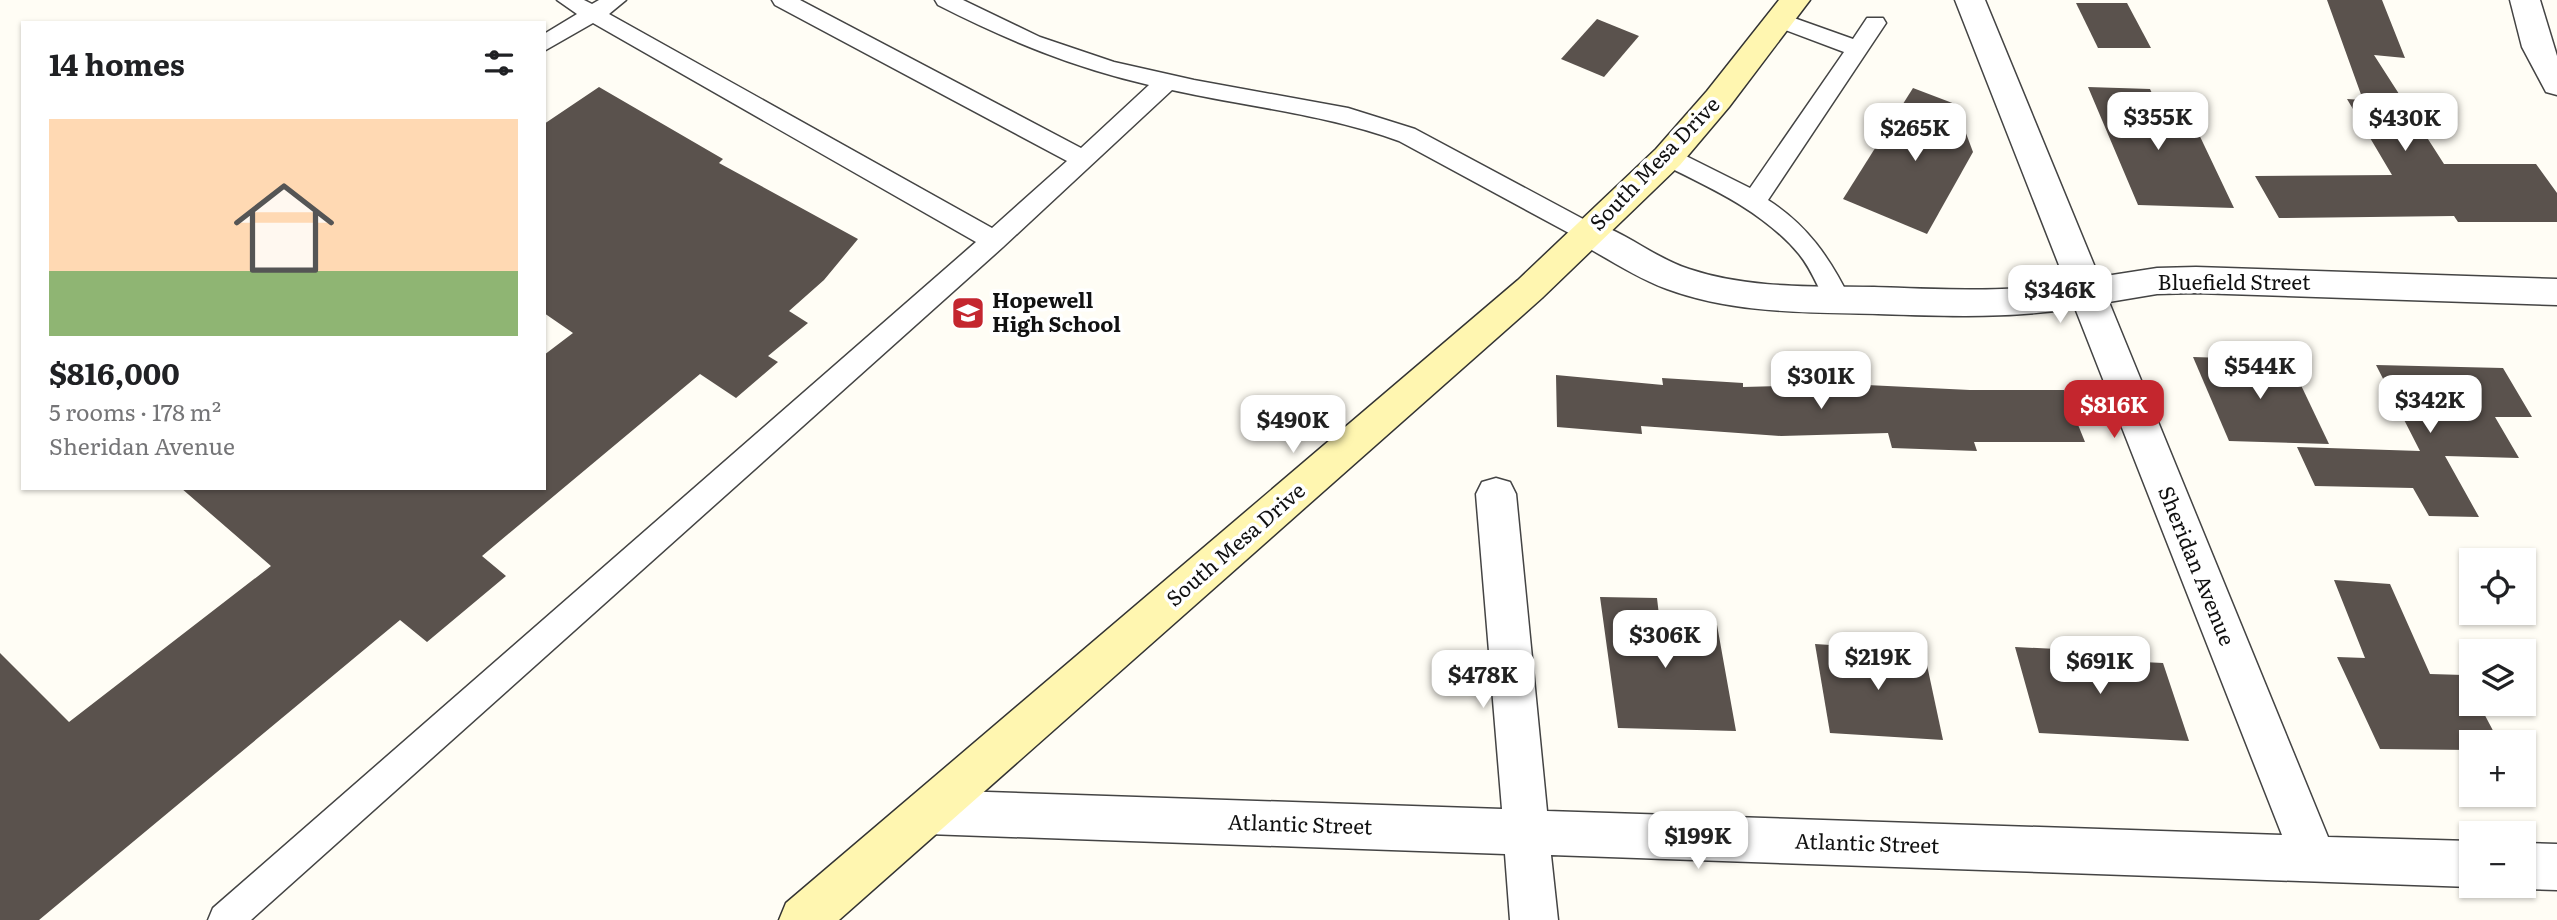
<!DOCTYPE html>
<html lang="en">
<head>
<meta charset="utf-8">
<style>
  :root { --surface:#fff; --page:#f6f6f6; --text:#202124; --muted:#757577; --line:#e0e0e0; --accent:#c4262e }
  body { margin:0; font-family:Literata,serif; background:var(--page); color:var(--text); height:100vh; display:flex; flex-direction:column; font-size:26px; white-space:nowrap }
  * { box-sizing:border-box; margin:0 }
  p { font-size:23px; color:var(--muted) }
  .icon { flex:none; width:38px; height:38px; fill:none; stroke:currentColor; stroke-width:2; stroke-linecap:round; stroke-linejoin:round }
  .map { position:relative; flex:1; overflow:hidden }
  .details { position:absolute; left:21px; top:21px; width:525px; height:469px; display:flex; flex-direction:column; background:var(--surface); border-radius:0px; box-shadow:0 2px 5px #0004 }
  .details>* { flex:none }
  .fabs { position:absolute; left:2459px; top:548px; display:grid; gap:14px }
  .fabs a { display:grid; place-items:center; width:77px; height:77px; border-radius:0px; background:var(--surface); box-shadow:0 2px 5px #0004; font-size:35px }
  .price { position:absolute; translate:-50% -60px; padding:0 16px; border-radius:14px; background:#fff; color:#222; font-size:23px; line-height:46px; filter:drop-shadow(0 2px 4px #0008) }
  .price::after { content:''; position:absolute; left:50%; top:42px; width:21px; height:16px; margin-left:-10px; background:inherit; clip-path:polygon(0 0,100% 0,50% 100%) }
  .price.active { background:var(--accent); color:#fff }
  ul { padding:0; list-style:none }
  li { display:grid; align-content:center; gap:14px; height:371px; padding:0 28px }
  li+li { border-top:2px solid var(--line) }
  li span { display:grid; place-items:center; height:217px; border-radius:0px; color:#555 }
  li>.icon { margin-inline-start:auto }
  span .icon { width:126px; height:126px; fill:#fffc; stroke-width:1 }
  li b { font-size:30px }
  h2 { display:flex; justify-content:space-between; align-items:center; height:84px; padding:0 28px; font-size:30px }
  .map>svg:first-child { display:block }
  .building { fill:#5a524d }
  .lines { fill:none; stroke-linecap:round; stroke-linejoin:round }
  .lane-casing { stroke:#444; stroke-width:3 }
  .street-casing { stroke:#444; stroke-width:3 }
  .secondary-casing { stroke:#333; stroke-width:3 }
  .lane { fill:#fff; fill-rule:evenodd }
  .street { fill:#fff; fill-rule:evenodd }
  .secondary { fill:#fff6b0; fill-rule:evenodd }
  .labels { text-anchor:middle; stroke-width:7; stroke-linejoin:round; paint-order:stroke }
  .street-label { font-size:21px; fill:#111; stroke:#fff }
  .poi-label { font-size:21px; font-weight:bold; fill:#111; stroke:#fff; text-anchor:start }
</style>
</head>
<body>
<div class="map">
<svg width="2557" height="920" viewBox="0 0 2557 920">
  <rect width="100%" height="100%" fill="#fffdf5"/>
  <g class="building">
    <path d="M2327,0H2382L2405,58L2374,55L2444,164H2536L2557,193V222H2458L2454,216L2279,218L2255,176L2392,175L2347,99L2363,100Z"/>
    <path d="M2076,3H2127L2151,48H2098Z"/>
    <path d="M1597,19L1639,36L1604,77L1561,59Z"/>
    <path d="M599,87L723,159L719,163L858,239L824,280L789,311L808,323L768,356L778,362L736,398L700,374L482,556L506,576L427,642L400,620L39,920H0V653L69,722L271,566L181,488H544V355L573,333L544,313V124Z"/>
    <path d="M2088,87L2150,89L2167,125L2195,126L2234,208L2138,205Z"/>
    <path d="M1913,88L1955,104L1973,152L1927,234L1843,199Z"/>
    <path d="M2193,357L2289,360L2329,444L2229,441Z"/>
    <path d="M2376,365L2503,368L2532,417H2495L2519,458L2445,456L2479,517L2429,516L2413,488L2315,486L2297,447L2420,451Z"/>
    <path d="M1556,375L1663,385L1662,378L1743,383V387L1846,384L1970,390H2064L2085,442H1974L1977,451L1892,448L1888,433L1781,436L1641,426L1642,434L1557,427Z"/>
    <path d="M2334,580L2390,584L2430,674L2464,675L2471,688V704H2479L2499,742H2471V750L2380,749L2337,657L2365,658Z"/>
    <path d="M1600,597L1657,598L1660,624L1717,625L1736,731L1618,728Z"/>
    <path d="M1815,644L1924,651L1943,740L1830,733Z"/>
    <path d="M2015,647L2078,650L2081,659L2163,663L2189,741L2039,733Z"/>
  </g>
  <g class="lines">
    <defs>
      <g id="lane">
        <path d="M557,0H584L592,4L599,0H626L609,14L992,228L1067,161L775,5L772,0H800L1081,148L1149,85C1072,67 1009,41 938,5L935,0H963L1040,37L1114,62L1194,80L1348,108L1415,129L1598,227L1601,233L1598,239L1589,242L1580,239L1399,141C1325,114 1248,107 1172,90L1003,247L251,920H208L213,908L976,242L593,23L544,51V34L577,14Z"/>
        <path d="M1780,13L1853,39L1867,18H1883L1886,23L1768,200C1807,225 1830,258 1850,299L1846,306L1837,309L1828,306C1818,288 1812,270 1799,254C1763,211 1709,187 1660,163L1656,157L1660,151L1668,149L1676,151L1750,188L1844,52L1772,25L1769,20L1772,15Z"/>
      </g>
      <g id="street">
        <path d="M1955,0H1985L2099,277L2157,268L2196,267L2557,279V305L2196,293L2157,294L2109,302L2328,837L2471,841V886H2474L2471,887L1551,855L1558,920H1510L1505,854L927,834L911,827L904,812L911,797L927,790L1502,809L1476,494L1482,482L1496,478L1510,482L1516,494L1547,811L2282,835L2075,308C2010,319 1945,316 1878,314C1806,312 1735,314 1667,289C1636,278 1606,257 1577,242L1572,233L1577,224L1589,221C1625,231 1654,258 1689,269C1749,289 1813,286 1874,287C1938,289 2002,293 2066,283Z"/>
        <path d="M2510,0H2540L2557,56V95L2546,92L2522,47Z"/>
        <path d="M2524,843L2557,844V890L2524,889L2516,886H2524Z"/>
      </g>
      <path id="secondary" d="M1779,0H1810L1729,107L1680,165L1542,298L839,920H779L786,903L1518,280L1656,149L1707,91Z"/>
    </defs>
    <use href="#lane" class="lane-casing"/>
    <use href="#street" class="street-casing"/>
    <use href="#secondary" class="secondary-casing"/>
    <use href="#lane" class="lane"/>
    <use href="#street" class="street"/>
    <use href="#secondary" class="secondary"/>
  </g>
  <defs>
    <symbol id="school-square" viewBox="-11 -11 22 22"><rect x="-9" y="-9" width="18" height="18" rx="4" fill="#c4262e" stroke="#fff"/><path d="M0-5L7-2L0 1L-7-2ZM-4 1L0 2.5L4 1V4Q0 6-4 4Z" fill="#fff"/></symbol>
  </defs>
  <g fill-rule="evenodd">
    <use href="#school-square" x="949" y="294" width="38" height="38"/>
  </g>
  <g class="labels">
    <g class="street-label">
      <text transform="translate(1655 164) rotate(-46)" y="7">South Mesa Drive</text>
      <text x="2234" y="290">Bluefield Street</text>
      <text transform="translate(1236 545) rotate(-41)" y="7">South Mesa Drive</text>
      <text transform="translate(2196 566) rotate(68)" y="7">Sheridan Avenue</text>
      <text transform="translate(1300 825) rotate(2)" y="7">Atlantic Street</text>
      <text transform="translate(1867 844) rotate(2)" y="7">Atlantic Street</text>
    </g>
    <g class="poi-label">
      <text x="992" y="308">Hopewell<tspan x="992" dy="24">High School</tspan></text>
    </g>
  </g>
</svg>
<div class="fabs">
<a><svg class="icon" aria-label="locate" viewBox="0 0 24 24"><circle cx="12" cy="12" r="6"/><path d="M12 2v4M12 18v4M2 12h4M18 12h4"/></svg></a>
<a><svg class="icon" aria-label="layers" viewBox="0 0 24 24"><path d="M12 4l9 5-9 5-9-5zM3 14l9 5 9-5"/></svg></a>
<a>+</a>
<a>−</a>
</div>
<b class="price" style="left:2158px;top:152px">$355K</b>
<b class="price" style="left:2405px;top:153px">$430K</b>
<b class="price" style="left:1915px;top:163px">$265K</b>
<b class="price" style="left:2060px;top:325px">$346K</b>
<b class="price" style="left:2260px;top:401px">$544K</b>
<b class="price" style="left:1821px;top:411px">$301K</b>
<b class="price" style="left:2430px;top:435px">$342K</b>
<b class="price active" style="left:2114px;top:440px">$816K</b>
<b class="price" style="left:1293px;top:455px">$490K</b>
<b class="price" style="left:1665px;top:670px">$306K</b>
<b class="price" style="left:1878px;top:692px">$219K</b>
<b class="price" style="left:2100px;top:696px">$691K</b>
<b class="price" style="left:1483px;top:710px">$478K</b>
<b class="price" style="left:1698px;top:871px">$199K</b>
<section class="details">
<h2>14 homes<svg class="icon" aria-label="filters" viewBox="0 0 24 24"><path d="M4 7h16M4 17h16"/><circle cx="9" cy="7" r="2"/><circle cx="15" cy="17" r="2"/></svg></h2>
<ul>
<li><span style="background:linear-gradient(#ffd9b3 70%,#8fb573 0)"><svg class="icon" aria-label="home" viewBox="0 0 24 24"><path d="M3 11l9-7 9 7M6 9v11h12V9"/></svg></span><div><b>$816,000</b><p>5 rooms · 178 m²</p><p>Sheridan Avenue</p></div></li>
</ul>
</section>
</div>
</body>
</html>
